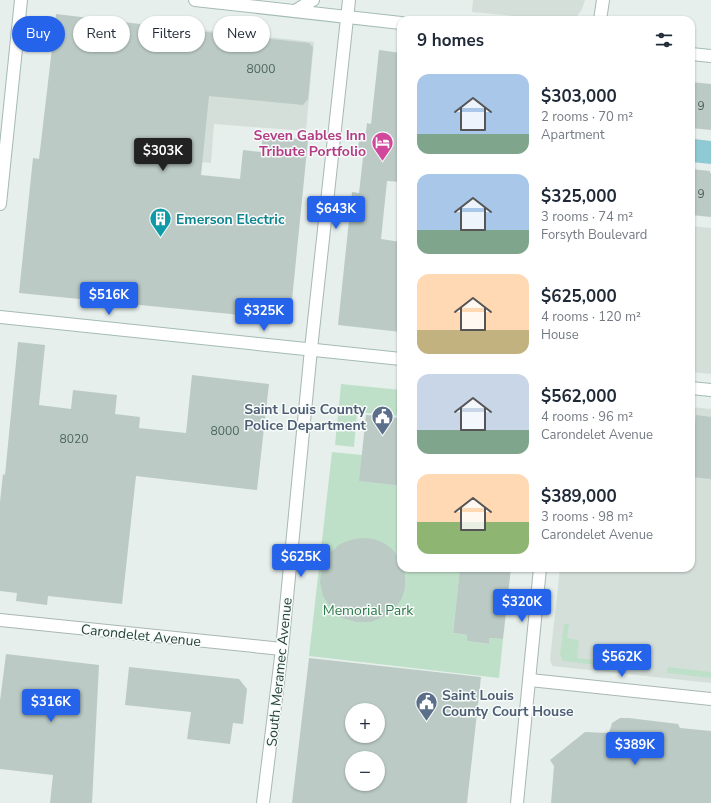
<!DOCTYPE html>
<html lang="en">
<head>
<meta charset="utf-8">
<style>
  :root { --surface:#fff; --page:#f2f2f3; --text:#1f2937; --muted:#747a83; --accent:#2563eb }
  body { margin:0; font-family:"Nunito Sans",sans-serif; background:var(--page); color:var(--text); height:100vh; display:flex; flex-direction:column; font-size:15px; white-space:nowrap }
  * { box-sizing:border-box; margin:0 }
  p { font-size:13px; color:var(--muted) }
  .icon { flex:none; width:22px; height:22px; fill:none; stroke:currentColor; stroke-width:2; stroke-linecap:round; stroke-linejoin:round }
  .map { position:relative; flex:1; overflow:hidden }
  .side { position:absolute; left:397px; top:16px; width:298px; height:556px; display:flex; flex-direction:column; background:var(--surface); border-radius:12px; box-shadow:0 1px 3px #0004 }
  .side>* { flex:none }
  .guide { position:absolute; left:12px; top:16px; width:325px; height:36px; display:flex; gap:8px }
  .tools { position:absolute; left:345px; top:703px; display:grid; gap:8px }
  .tools a { display:grid; place-items:center; width:40px; height:40px; border-radius:50%; background:var(--surface); box-shadow:0 1px 3px #0004; font-size:20px }
  .price { position:absolute; translate:-50% -34px; padding:0 9px; border-radius:4px; background:var(--accent); color:#fff; font-size:13px; line-height:26px; filter:drop-shadow(0 1px 2px #0008) }
  .price::after { content:''; position:absolute; left:50%; top:24px; width:12px; height:9px; margin-left:-6px; background:inherit; clip-path:polygon(0 0,100% 0,50% 100%) }
  .price.on { background:#222; color:#fff }
  ul { padding:0; list-style:none }
  li { display:flex; align-items:center; gap:12px; height:100px; padding:0 20px }
  li span { display:grid; place-items:center; flex:none; width:112px; height:80px; border-radius:12px; color:#555 }
  li>.icon { margin-inline-start:auto }
  span .icon { width:48px; height:48px; fill:#fffc; stroke-width:1 }
  li b { font-size:17px }
  h2 { display:flex; justify-content:space-between; align-items:center; height:48px; padding:0 20px; font-size:17px }
  .pill { padding:0 14px; border-radius:18px; background:var(--surface); box-shadow:0 1px 3px #0004; font-size:14px; line-height:36px }
  .pill.on { background:var(--accent); color:#fff }
  .map>svg:first-child { display:block }
  .built { fill:#d4dfda }
  .green { fill:#bfe0c8 }
  .water { fill:#8ec9d4 }
  .building { fill:#bbcac4; fill-rule:evenodd }
  .lines { fill:none; stroke-linecap:round; stroke-linejoin:round }
  .minor-casing { stroke:#a8b8b2; stroke-width:14 }
  .tertiary-casing { stroke:#a8b8b2; stroke-width:14 }
  .secondary-casing { stroke:#a4bbb3; stroke-width:14 }
  .minor { stroke:#fff; stroke-width:12 }
  .tertiary { stroke:#fff; stroke-width:12 }
  .secondary { stroke:#fff; stroke-width:12 }
  .labels { text-anchor:middle; stroke-width:3; stroke-linejoin:round; paint-order:stroke }
  .number-label { font-size:12px; fill:#4a645c }
  .hotel-label { font-size:14px; font-weight:bold; fill:#b23c85; stroke:#f7fbf9; text-anchor:end }
  .culture-label { font-size:14px; font-weight:bold; fill:#0d838f; stroke:#f7fbf9; text-anchor:start }
  .service-label { font-size:14px; font-weight:bold; fill:#4e5e75; stroke:#f7fbf9; text-anchor:end }
  .park-label { font-size:14px; fill:#2d7a4b; stroke:#f7fbf9 }
  .street-label { font-size:14px; fill:#24423a; stroke:#f7fbf9 }
</style>
</head>
<body>
<div class="map">
<svg width="711" height="803" viewBox="0 0 711 803">
  <rect width="100%" height="100%" fill="#e6efeb"/>
  <g class="built">
    <path d="M473,0H585L582,9L575,19L571,20H556L472,12Z"/>
    <path d="M141,23L314,42L306,131L214,124L211,163L127,155Z"/>
    <path d="M691,226L711,228V374L691,372Z"/>
    <path d="M691,407L711,409V683L552,666L550,659L560,568H691Z"/>
  </g>
  <g class="green">
    <path d="M341,384L401,390V416L357,412L354,447L335,445Z"/>
    <path d="M332,452L362,455L360,481L401,486V568H460L453,633L467,635V641L488,644L489,638L503,639L499,678L309,656Z"/>
    <path d="M564,624H569L567,638L579,640L577,658L651,666L650,671L563,661L560,655Z"/>
    <path d="M668,667L711,672V678L667,673Z"/>
  </g>
  <path class="water" d="M694,139L711,141V164L692,162Z"/>
  <g class="building">
    <path d="M56,14L140,24V25L309,43L313,47L308,99L303,105L209,96L201,175L240,179L243,150L261,152L263,135L308,140L290,320L19,293L33,158L39,159Z"/>
    <path d="M379,50L401,53V182L387,181L381,239L401,242V332L338,325L352,192L359,193L364,149L358,148L360,132H366L367,123L371,124Z"/>
    <path d="M691,82L711,84V130L691,128Z"/>
    <path d="M691,169L710,171V173H711V217L691,215Z"/>
    <path d="M18,342L45,345L39,405L71,409L73,390L117,395L115,414L140,417L139,428L186,433L192,375L269,384L257,490L136,476L122,604L48,596L47,605L16,601L17,593L0,591V502L3,474L5,475Z"/>
    <path d="M366,415L401,418V486L359,481Z"/>
    <path d="M696,415L711,417V479L691,477V463Z"/>
    <path d="M364,538L374,539L384,543L392,549L399,558L401,562V568H404L405,577V588L402,598L396,607L385,616L371,622H357L342,618L331,608L323,596L320,582L322,567L329,554L340,544L354,539Z"/>
    <path d="M460,568H511L503,639L489,638V644L467,641V635L453,633Z"/>
    <path d="M6,654L99,665L92,803H50L53,775L0,769V701Z"/>
    <path d="M309,658L481,677L467,803H292ZM352,710H378V736H352ZM352,758H378V784H352Z"/>
    <path d="M129,667L239,679L247,689L243,724L233,723L230,744L187,739L191,712L125,705Z"/>
    <path d="M620,718H629L678,724L680,728L711,731V803H551L554,766L550,760L585,732L609,733L612,723Z"/>
  </g>
  <g class="lines">
    <defs>
      <path id="minor" d="M600,20L603,0"/>
      <g id="tertiary">
        <path d="M295,11L313,0"/>
        <path d="M0,620L282,649"/>
        <path d="M530,680L711,699"/>
        <path d="M263,803L282,649L311,349L349,0"/>
        <path d="M517,803L540,568"/>
      </g>
      <g id="secondary">
        <path d="M195,0L401,23"/>
        <path d="M691,54L711,56"/>
        <path d="M0,204L21,0"/>
        <path d="M0,317L401,359"/>
        <path d="M691,388L711,390"/>
      </g>
    </defs>
    <use href="#minor" class="minor-casing"/>
    <use href="#tertiary" class="tertiary-casing"/>
    <use href="#secondary" class="secondary-casing"/>
    <use href="#minor" class="minor"/>
    <use href="#tertiary" class="tertiary"/>
    <use href="#secondary" class="secondary"/>
  </g>
  <defs>
    <symbol id="hotel-pin" viewBox="-11 -11 22 30"><path d="M0 17L-7.5 6A9.5 9.5 0 1 1 7.5 6Z" fill="#d1479c" stroke="#f7fbf9"/><path d="M-6-4.5h1.5V1H6V5H4.5V3h-9V5H-6ZM-4 0a1.8 1.8 0 1 1 3.6 0ZM.5 0V-2.5h3Q6-2.5 6 0Z" fill="#fff"/></symbol>
    <symbol id="building-pin" viewBox="-11 -11 22 30"><path d="M0 17L-7.5 6A9.5 9.5 0 1 1 7.5 6Z" fill="#0f9aa8" stroke="#f7fbf9"/><path d="M-4-6H4V6H1V3H-1V6H-4ZM-2.5-4.3h1.7v1.8h-1.7ZM.8-4.3h1.7v1.8H.8ZM-2.5-1h1.7V.8h-1.7ZM.8-1h1.7V.8H.8Z" fill="#fff"/></symbol>
    <symbol id="civic-pin" viewBox="-11 -11 22 30"><path d="M0 17L-7.5 6A9.5 9.5 0 1 1 7.5 6Z" fill="#5c6f8a" stroke="#f7fbf9"/><path d="M-.6-6.5H3V-4.5H.6V-3L4-1V1h2V6H-6V1h2V-1L-.6-3ZM-1.2 2.5V6h2.4V2.5Z" fill="#fff"/></symbol>
  </defs>
  <g fill-rule="evenodd">
    <use href="#hotel-pin" x="370" y="130" width="25" height="34"/>
    <use href="#building-pin" x="148" y="206" width="25" height="34"/>
    <use href="#civic-pin" x="370" y="404" width="25" height="34"/>
    <use href="#civic-pin" x="414" y="690" width="25" height="34"/>
  </g>
  <g class="labels">
    <g class="number-label">
      <text x="261" y="73">8000</text>
      <text x="701" y="110">9</text>
      <text x="701" y="198">9</text>
      <text x="225" y="435">8000</text>
      <text x="74" y="443">8020</text>
    </g>
    <g class="hotel-label">
      <text x="366" y="140">Seven Gables Inn<tspan x="366" dy="16">Tribute Portfolio</tspan></text>
    </g>
    <g class="culture-label">
      <text x="176" y="224">Emerson Electric</text>
    </g>
    <g class="service-label">
      <text x="366" y="414">Saint Louis County<tspan x="366" dy="16">Police Department</tspan></text>
      <text x="442" y="700" text-anchor="start">Saint Louis<tspan x="442" dy="16">County Court House</tspan></text>
    </g>
    <g class="park-label">
      <text x="368" y="615">Memorial Park</text>
    </g>
    <g class="street-label">
      <text transform="translate(141 635) rotate(6)" y="5">Carondelet Avenue</text>
      <text transform="translate(279 672) rotate(-84)" y="5">South Meramec Avenue</text>
    </g>
  </g>
</svg>
<div class="tools">
<a>+</a>
<a>−</a>
</div>
<b class="price on" style="left:163px;top:172px">$303K</b>
<b class="price" style="left:336px;top:230px">$643K</b>
<b class="price" style="left:109px;top:316px">$516K</b>
<b class="price" style="left:264px;top:332px">$325K</b>
<b class="price" style="left:301px;top:578px">$625K</b>
<b class="price" style="left:522px;top:623px">$320K</b>
<b class="price" style="left:622px;top:678px">$562K</b>
<b class="price" style="left:51px;top:723px">$316K</b>
<b class="price" style="left:635px;top:766px">$389K</b>
<div class="guide">
<a class="pill on">Buy</a>
<a class="pill">Rent</a>
<a class="pill">Filters</a>
<a class="pill">New</a>
</div>
<section class="side">
<h2>9 homes<svg class="icon" aria-label="filters" viewBox="0 0 24 24"><path d="M4 7h16M4 17h16"/><circle cx="9" cy="7" r="2"/><circle cx="15" cy="17" r="2"/></svg></h2>
<ul>
<li><span style="background:linear-gradient(#a9c7e8 75%,#7fa58c 0)"><svg class="icon" aria-label="home" viewBox="0 0 24 24"><path d="M3 11l9-7 9 7M6 9v11h12V9"/></svg></span><div><b>$303,000</b><p>2 rooms · 70 m²</p><p>Apartment</p></div></li>
<li><span style="background:linear-gradient(#a9c7e8 70%,#7fa58c 0)"><svg class="icon" aria-label="home" viewBox="0 0 24 24"><path d="M3 11l9-7 9 7M6 9v11h12V9"/></svg></span><div><b>$325,000</b><p>3 rooms · 74 m²</p><p>Forsyth Boulevard</p></div></li>
<li><span style="background:linear-gradient(#ffd9b3 70%,#c2b280 0)"><svg class="icon" aria-label="home" viewBox="0 0 24 24"><path d="M3 11l9-7 9 7M6 9v11h12V9"/></svg></span><div><b>$625,000</b><p>4 rooms · 120 m²</p><p>House</p></div></li>
<li><span style="background:linear-gradient(#c9d6e8 70%,#7fa58c 0)"><svg class="icon" aria-label="home" viewBox="0 0 24 24"><path d="M3 11l9-7 9 7M6 9v11h12V9"/></svg></span><div><b>$562,000</b><p>4 rooms · 96 m²</p><p>Carondelet Avenue</p></div></li>
<li><span style="background:linear-gradient(#ffd9b3 60%,#8fb573 0)"><svg class="icon" aria-label="home" viewBox="0 0 24 24"><path d="M3 11l9-7 9 7M6 9v11h12V9"/></svg></span><div><b>$389,000</b><p>3 rooms · 98 m²</p><p>Carondelet Avenue</p></div></li>
</ul>
</section>
</div>
</body>
</html>
